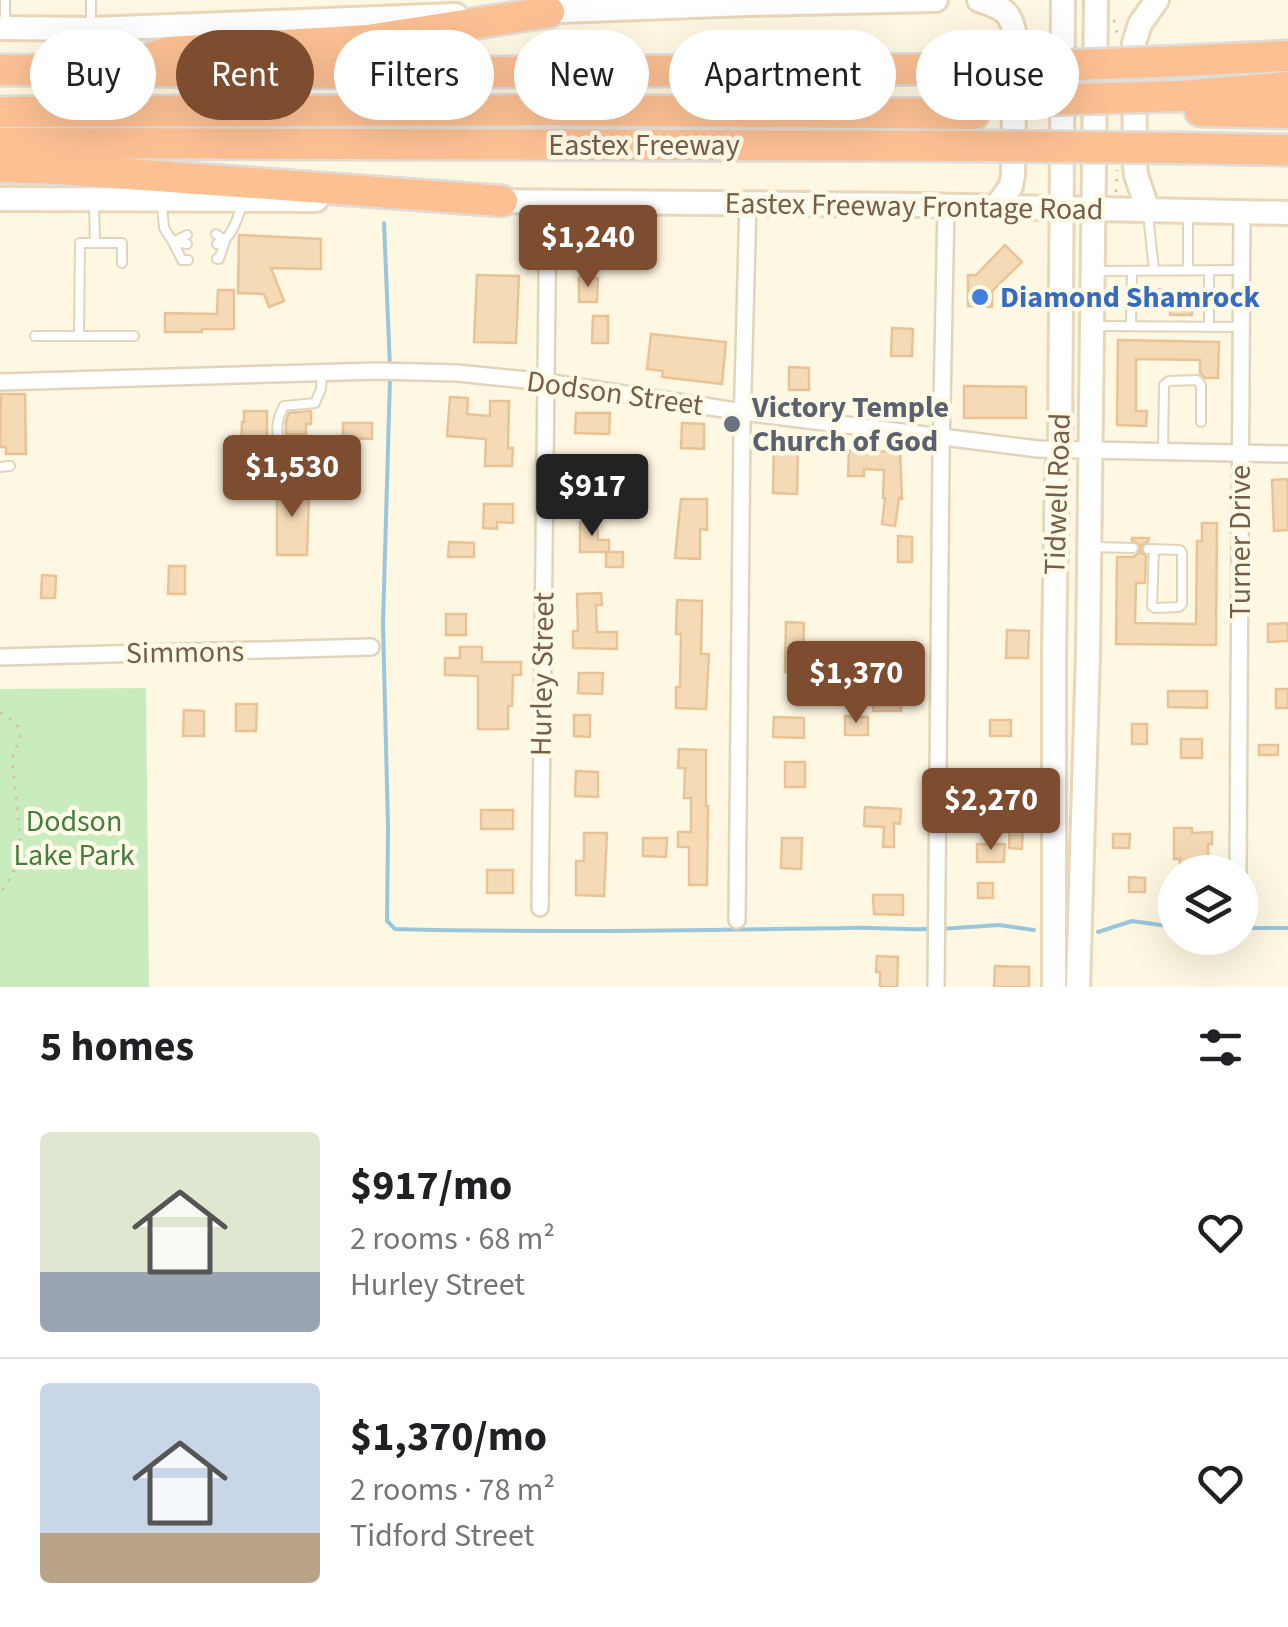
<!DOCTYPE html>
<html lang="en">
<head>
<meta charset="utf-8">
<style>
  :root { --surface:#fff; --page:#f2f2f2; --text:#202124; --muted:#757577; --line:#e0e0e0; --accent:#7e4d2f }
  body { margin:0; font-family:"Source Sans 3",sans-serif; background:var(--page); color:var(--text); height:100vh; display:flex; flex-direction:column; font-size:38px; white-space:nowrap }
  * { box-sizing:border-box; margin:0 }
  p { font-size:32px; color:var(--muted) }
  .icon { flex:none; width:55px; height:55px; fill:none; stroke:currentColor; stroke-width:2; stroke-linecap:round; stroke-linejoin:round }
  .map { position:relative; height:987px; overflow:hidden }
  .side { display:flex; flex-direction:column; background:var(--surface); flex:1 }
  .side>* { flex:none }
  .top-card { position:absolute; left:30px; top:30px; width:1230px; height:90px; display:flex; gap:20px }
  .controls { position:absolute; left:1158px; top:855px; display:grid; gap:20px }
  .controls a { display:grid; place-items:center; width:100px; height:100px; border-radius:50%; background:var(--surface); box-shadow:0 10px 40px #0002; font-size:50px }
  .price { position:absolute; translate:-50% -85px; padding:0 22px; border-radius:10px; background:var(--accent); color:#fff; font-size:32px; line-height:65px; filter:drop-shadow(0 2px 5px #0008) }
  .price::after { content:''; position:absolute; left:50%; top:60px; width:30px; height:22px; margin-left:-15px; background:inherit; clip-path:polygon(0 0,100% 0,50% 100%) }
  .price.selected { background:#222; color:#fff }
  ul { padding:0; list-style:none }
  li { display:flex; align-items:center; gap:30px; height:250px; padding:0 40px }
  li+li { border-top:2px solid var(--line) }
  li span { display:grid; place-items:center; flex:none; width:280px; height:200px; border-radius:10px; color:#555 }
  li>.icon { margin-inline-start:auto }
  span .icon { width:120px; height:120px; fill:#fffc; stroke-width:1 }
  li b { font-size:42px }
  h2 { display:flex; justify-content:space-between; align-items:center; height:120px; padding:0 40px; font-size:42px }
  .pill { padding:0 35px; border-radius:45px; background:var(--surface); box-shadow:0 10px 40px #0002; font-size:35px; line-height:90px }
  .pill.selected { background:var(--accent); color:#fff }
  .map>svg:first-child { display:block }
  .green { fill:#c9ecbe }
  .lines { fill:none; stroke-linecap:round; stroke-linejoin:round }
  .stream { stroke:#9ac6db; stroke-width:4 }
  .building { fill:#f5dab6; stroke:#e9c396; stroke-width:2.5 }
  .lane-casing { stroke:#e2d4bc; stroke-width:12 }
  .street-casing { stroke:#e2d4bc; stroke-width:20 }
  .secondary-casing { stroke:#e8d7b9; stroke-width:28 }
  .highway-casing { stroke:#e1dcd6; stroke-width:35 }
  .path { stroke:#dabd9a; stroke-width:2.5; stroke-dasharray:2.5 8; stroke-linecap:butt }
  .lane { stroke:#fff; stroke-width:8 }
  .street { stroke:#fff; stroke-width:15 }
  .secondary { stroke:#fff; stroke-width:22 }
  .highway { stroke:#fcc093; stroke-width:30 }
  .highway-bridge-casing { stroke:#e1dcd6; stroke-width:35; stroke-linecap:butt }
  .highway-bridge { stroke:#fcc093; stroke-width:30 }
  .shop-dot { fill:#3f7fe0; stroke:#fffae8; stroke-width:4 }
  .worship-dot { fill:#6b7280; stroke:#fffae8; stroke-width:4 }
  .labels { text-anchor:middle; stroke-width:9; stroke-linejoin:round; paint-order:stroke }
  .street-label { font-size:30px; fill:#765f46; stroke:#fffae8 }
  .shop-label { font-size:30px; font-weight:bold; fill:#366cbe; stroke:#fffae8; text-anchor:start }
  .worship-label { font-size:30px; font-weight:bold; fill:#5b616d; stroke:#fffae8; text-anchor:start }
  .park-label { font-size:30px; fill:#457d3d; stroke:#fffae8 }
</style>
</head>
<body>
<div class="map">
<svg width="1288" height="987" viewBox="0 0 1288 987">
  <rect width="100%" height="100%" fill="#fef7e1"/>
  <path class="green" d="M146,688L149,987H0V689Z"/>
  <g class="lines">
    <g class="stream">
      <path d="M384,223L390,368"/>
      <path d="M390,378L383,624L388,827L387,921L395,929C546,933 696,930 846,928C874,927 902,930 930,929"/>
      <path d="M1240,928H1288"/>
      <path d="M940,929L999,925L1034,930"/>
      <path d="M1098,932L1132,921L1175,927"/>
    </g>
  </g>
  <g class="building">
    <path d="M239,235L321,239V269L271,268L284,301L269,307L264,294L238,293Z"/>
    <path d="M1005,245L1022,262L992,291V307L968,306V275H976Z"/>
    <path d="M477,275L519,276L516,343L474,342Z"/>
    <path d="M579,277L598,278L597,302H579Z"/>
    <path d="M1139,289L1181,290V294H1192V315H1170V303H1139Z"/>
    <path d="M218,290H234V329H202V332H165V313L217,314Z"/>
    <path d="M593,316H608V343H592Z"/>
    <path d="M892,328L913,329L912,356H891Z"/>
    <path d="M651,334L726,342L722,384L662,377L663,371L647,369Z"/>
    <path d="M1118,340L1219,342L1218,378H1205L1200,373V360L1136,359V411H1147L1146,426L1117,425Z"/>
    <path d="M789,367L809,368V390H789Z"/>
    <path d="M964,386L1026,387V418H964Z"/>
    <path d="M1,394H25L26,454H6V447H0Z"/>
    <path d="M450,397L468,398L467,414L490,416V401H509L508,448H513L512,466H485L486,439L447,436Z"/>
    <path d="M244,411H267V458H241L242,422H244Z"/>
    <path d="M311,411V424H306V434H286V421L289,413Z"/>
    <path d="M576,413H610L609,434L575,433Z"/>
    <path d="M343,423H372V439L343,438Z"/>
    <path d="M682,423L704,424V449L681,448Z"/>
    <path d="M774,444L798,445L797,494L773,493Z"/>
    <path d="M313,450H326L325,469L313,468Z"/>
    <path d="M849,450L900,452L902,499L899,498L895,526L882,524L885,498H883L884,470L864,469V476H848Z"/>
    <path d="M1288,479V530L1274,531L1272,480Z"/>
    <path d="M277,484H302L309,496L307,555H277Z"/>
    <path d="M681,499H707V530L700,529V559L675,558Z"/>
    <path d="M484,504H513V523L497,522V529L483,528Z"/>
    <path d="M597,521L598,540H609V552H580V522Z"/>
    <path d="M1202,523H1217L1216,645L1116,644L1117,557H1133L1139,553L1140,545L1132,540V538H1149L1148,542L1144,543L1141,548L1142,553L1146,556L1145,583H1136L1135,623L1196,624L1197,541H1202Z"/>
    <path d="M898,536L912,537V562H898Z"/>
    <path d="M449,542L474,543V557H448Z"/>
    <rect x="606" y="552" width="17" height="15"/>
    <path d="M169,566H185V594H168Z"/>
    <path d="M42,575L56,576L55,598H41Z"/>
    <path d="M601,593L602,605H596L597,632H617V649L573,648V631H578L577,594Z"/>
    <path d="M677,600L702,601L701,654H709L706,709L676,708V687H680L681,634H676Z"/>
    <rect x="446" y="614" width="20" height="21"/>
    <path d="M786,622L804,623L803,654H809L808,672H785Z"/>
    <path d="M1288,623V641L1268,642V624Z"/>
    <path d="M1007,630L1029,631L1028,658H1006Z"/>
    <path d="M460,647H482V662H521V675H513L512,706H508V729H478V676L445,675V658H460Z"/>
    <path d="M870,654L905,655V675H902L901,711H873V675L870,674Z"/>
    <path d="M579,673H603L602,694L578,693Z"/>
    <rect x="1276" y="689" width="12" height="19"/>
    <path d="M1168,691H1207V708L1168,707Z"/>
    <path d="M236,704H257L256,731H236Z"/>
    <path d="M184,710L204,711V736H183Z"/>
    <path d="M574,715H590V737L574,736Z"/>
    <path d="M845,716L868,717V735H845Z"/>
    <path d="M774,717L804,718V738L773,737Z"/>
    <rect x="990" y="720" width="21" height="16"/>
    <rect x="1132" y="724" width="15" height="20"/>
    <rect x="1181" y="739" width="21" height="19"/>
    <rect x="1259" y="745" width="19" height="10"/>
    <path d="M679,749L706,750V806H708L707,885H689V847H678V832H691V798H684L685,768H678Z"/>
    <rect x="785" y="762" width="20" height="25"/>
    <path d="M576,771L598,772V797L575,796Z"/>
    <path d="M970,774L1003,775V793L1032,794L1031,820H1023L1022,849L1009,848L1010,812H987V790H969Z"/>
    <path d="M865,807L901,809L900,824L894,823V847H883L884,827L864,826Z"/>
    <rect x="481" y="810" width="32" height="19"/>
    <path d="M1174,828H1192V833L1212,832V844H1208V872H1179L1180,859H1174Z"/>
    <path d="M584,833H607L604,896L576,895V861H584Z"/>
    <path d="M1113,834H1130L1129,848H1113Z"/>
    <path d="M643,838H667L666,857L643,856Z"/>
    <path d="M782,838H802L801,869L781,868Z"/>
    <path d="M977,844H1005L1004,862H977Z"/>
    <rect x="487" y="870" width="26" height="23"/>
    <path d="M1129,877L1145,878V892H1129Z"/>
    <rect x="978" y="883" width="15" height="15"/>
    <path d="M873,895H903V915L874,914Z"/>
    <path d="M877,956L898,957L897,987H880V972H876Z"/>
    <path d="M995,966L1029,967V987H994Z"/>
  </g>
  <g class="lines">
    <defs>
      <g id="lane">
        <path d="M5,0V25"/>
        <path d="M91,0V25"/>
        <path d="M94,205L95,243H80L79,336H134"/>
        <path d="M162,205L164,228L173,242L187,244"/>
        <path d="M1148,214L1154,270"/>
        <path d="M216,234L225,241L219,259H217"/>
        <path d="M187,235L173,242L182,260H188"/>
        <path d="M95,243H122V263"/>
        <path d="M217,244C233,238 237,218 243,203"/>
        <path d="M1188,270V215"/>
        <path d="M1098,271L1242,270"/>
        <path d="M1097,326L1241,327"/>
        <path d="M1131,326L1132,271"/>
        <path d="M1209,327V270"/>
        <path d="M35,336H79"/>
        <path d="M1163,453L1164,385L1169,381L1197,380L1201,385V422"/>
        <path d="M0,467L10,466"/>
        <path d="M314,490C299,458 262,446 284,406L315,403L321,389L322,372"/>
        <path d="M1093,547L1133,548"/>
        <path d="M1148,549L1180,550L1182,553V604L1179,607L1155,608L1152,606L1154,549"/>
      </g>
      <g id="street">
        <path d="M0,382L377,371L457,373L546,382L743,412L1038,449L1288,454"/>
        <path d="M0,657L371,647"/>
        <path d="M1238,872L1242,212"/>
        <path d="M540,908L548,201"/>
        <path d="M737,920L742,427L748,203"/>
        <path d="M936,987L941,454L946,206"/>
      </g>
      <g id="secondary">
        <path d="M979,0C1003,8 1012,11 1015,38L1013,175L1011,186L996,207"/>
        <path d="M533,12L748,4L936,0"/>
        <path d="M0,28L91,29L456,15"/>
        <path d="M0,199L316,200"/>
        <path d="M488,201L917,205L1288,213"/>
        <path d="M1148,210L1136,175L1135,165L1134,43L1140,24L1157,0"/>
        <path d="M1054,987V653L1057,468L1060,450L1063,0"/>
        <path d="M1078,987L1088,653L1096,0"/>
      </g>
      <g id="highway">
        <path d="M1182,61L1288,56"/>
        <path d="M138,62L169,52L368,40L549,12"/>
        <path d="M0,70L364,73L973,69"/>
        <path d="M1182,96L1288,87"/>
        <path d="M1200,111L1288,113"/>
        <path d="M0,112L546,110L974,114"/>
        <path d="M0,143L976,146"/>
        <path d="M1181,148L1288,150"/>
        <path d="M0,167L59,169L502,201"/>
      </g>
    </defs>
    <use href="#lane" class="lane-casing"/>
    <use href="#street" class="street-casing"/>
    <use href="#secondary" class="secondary-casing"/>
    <use href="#highway" class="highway-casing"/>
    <g class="path">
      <path d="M1114,20L1118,37"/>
      <path d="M1116,192L1117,170"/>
      <path d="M0,713C7,716 14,720 18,727C23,739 15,746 13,757C12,766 14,779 15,788C19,823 27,864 0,892"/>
    </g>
    <use href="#lane" class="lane"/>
    <use href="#street" class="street"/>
    <use href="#secondary" class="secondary"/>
    <use href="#highway" class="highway"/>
    <defs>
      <g id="highway-bridge">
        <path d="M973,69L1182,61"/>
        <path d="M973,102L1182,96"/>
        <path d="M976,146L1181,148"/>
      </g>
    </defs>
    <use href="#highway-bridge" class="highway-bridge-casing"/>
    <use href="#highway-bridge" class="highway-bridge"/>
  </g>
  <circle class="shop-dot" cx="980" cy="297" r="10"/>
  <circle class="worship-dot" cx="732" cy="424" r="10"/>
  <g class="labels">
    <g class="street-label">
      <text x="644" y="155">Eastex Freeway</text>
      <text transform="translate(914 206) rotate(1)" y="10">Eastex Freeway Frontage Road</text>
      <text transform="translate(615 393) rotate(8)" y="10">Dodson Street</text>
      <text transform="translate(1057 494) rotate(-88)" y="10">Tidwell Road</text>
      <text transform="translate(1240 542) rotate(-90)" y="10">Turner Drive</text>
      <text transform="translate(185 652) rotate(-1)" y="10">Simmons</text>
      <text transform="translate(542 674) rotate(-89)" y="10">Hurley Street</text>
    </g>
    <g class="shop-label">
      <text x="1000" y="307">Diamond Shamrock</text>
    </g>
    <g class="worship-label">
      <text x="752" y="417">Victory Temple<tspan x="752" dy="34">Church of God</tspan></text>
    </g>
    <g class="park-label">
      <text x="74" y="831">Dodson<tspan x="74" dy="34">Lake Park</tspan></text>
    </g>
  </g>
</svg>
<div class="controls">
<a><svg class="icon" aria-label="layers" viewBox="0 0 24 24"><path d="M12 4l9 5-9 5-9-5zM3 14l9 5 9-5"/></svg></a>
</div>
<b class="price" style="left:588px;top:290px">$1,240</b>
<b class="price" style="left:292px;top:520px">$1,530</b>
<b class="price selected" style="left:592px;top:539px">$917</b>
<b class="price" style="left:856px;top:726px">$1,370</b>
<b class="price" style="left:991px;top:853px">$2,270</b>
<div class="top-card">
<a class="pill">Buy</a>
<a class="pill selected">Rent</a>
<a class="pill">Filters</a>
<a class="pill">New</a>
<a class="pill">Apartment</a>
<a class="pill">House</a>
</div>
</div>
<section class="side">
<h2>5 homes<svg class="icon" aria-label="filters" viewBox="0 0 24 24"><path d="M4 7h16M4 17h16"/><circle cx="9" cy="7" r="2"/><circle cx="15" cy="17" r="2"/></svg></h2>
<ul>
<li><span style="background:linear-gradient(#dfe7d0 70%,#9aa5b1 0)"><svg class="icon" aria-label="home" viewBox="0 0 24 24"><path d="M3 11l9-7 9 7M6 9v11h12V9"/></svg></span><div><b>$917/mo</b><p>2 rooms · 68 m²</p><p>Hurley Street</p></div><svg class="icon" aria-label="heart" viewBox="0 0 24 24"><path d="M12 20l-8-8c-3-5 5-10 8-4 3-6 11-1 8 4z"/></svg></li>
<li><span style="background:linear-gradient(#c9d6e8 75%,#b9a48a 0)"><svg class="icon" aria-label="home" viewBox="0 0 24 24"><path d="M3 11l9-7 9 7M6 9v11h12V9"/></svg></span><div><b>$1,370/mo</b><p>2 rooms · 78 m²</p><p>Tidford Street</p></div><svg class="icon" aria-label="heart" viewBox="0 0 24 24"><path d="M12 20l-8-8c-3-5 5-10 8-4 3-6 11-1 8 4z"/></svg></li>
</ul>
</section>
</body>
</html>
